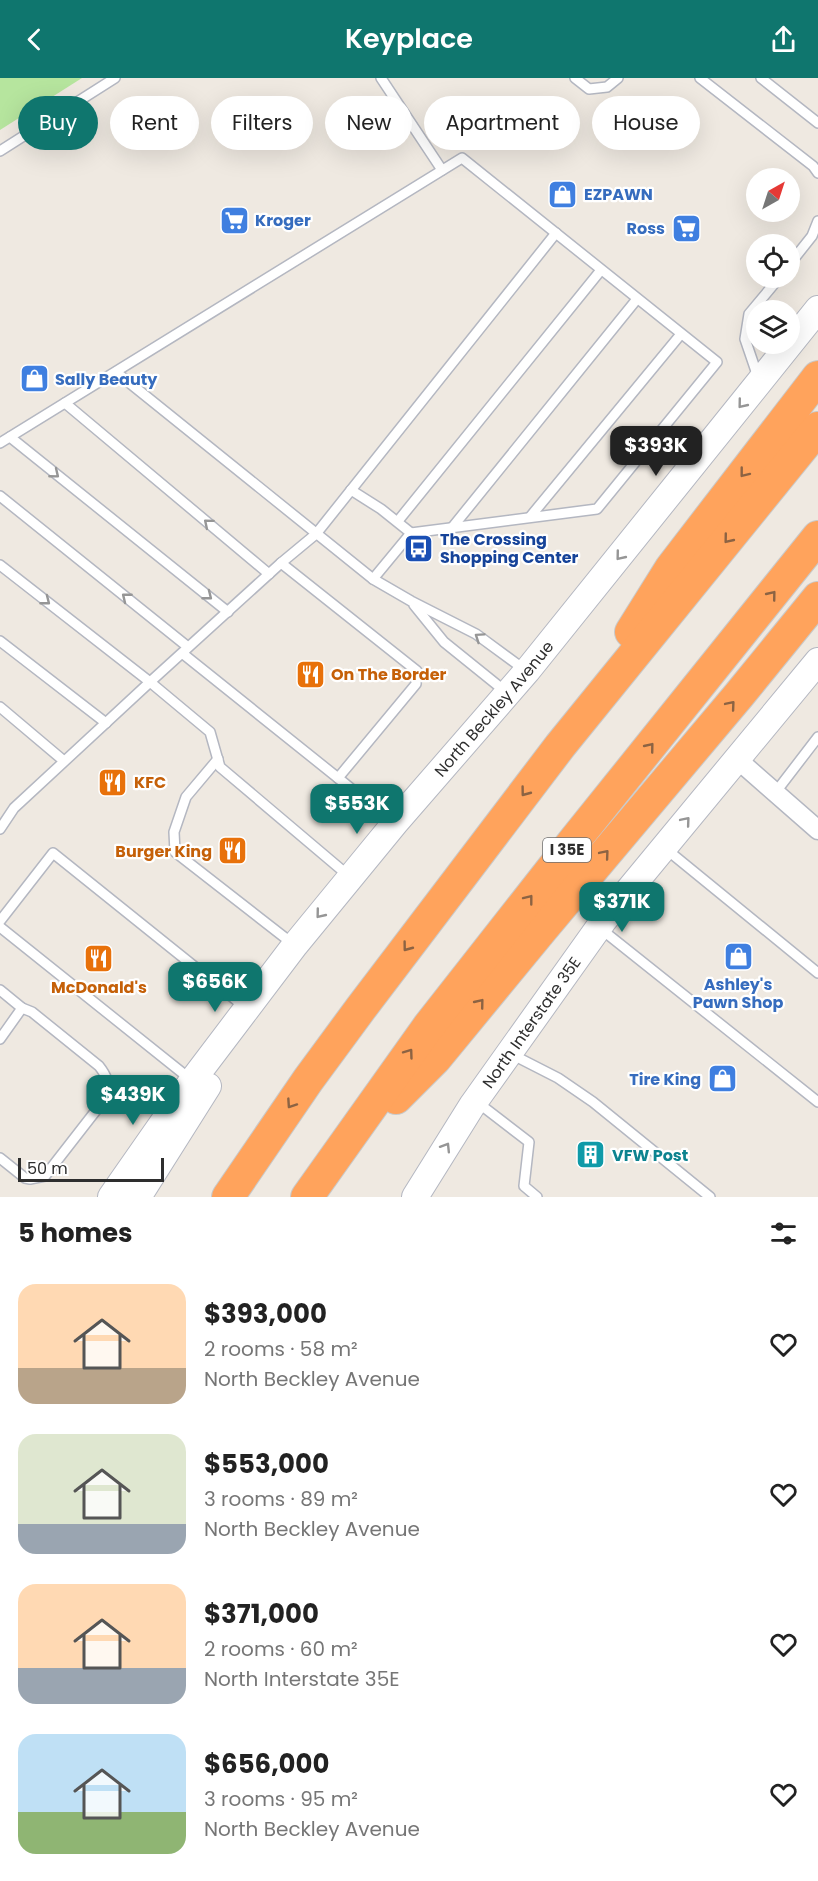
<!DOCTYPE html>
<html lang="en">
<head>
<meta charset="utf-8">
<style>
  :root { --surface:#fff; --page:#f2f2f2; --text:#222; --muted:#767676; --accent:#0f766e }
  body { margin:0; font-family:Poppins,sans-serif; background:var(--page); color:var(--text); height:100vh; display:flex; flex-direction:column; font-size:22px; white-space:nowrap }
  * { box-sizing:border-box; margin:0 }
  p { font-size:20px; color:var(--muted) }
  .icon { flex:none; width:33px; height:33px; fill:none; stroke:currentColor; stroke-width:2; stroke-linecap:round; stroke-linejoin:round }
  .map { position:relative; height:1119px; overflow:hidden }
  .drawer { display:flex; flex-direction:column; background:var(--surface); flex:1 }
  .drawer>* { flex:none }
  .hud { position:absolute; left:18px; top:18px; width:783px; height:54px; display:flex; gap:12px }
  .needle { width:39px; rotate:39deg }
  .fabs { position:absolute; left:746px; top:90px; display:grid; gap:12px }
  .fabs a { display:grid; place-items:center; width:54px; height:54px; border-radius:50%; background:var(--surface); box-shadow:0 6px 24px #0002; font-size:30px }
  .scale { position:absolute; left:18px; bottom:15px; width:146px; box-sizing:border-box; padding-left:6px; border:3px solid #2e2e2e; border-top:0; font-size:16px; line-height:21px; white-space:nowrap; color:#2e2e2e; -webkit-text-stroke:4px #fff; paint-order:stroke }
  .price { position:absolute; translate:-50% -51px; padding:0 14px; border-radius:12px; background:var(--accent); color:#fff; font-size:20px; line-height:39px; filter:drop-shadow(0 2px 3px #0008) }
  .price::after { content:''; position:absolute; left:50%; top:36px; width:18px; height:14px; margin-left:-9px; background:inherit; clip-path:polygon(0 0,100% 0,50% 100%) }
  .price.active { background:#222; color:#fff }
  ul { padding:0; list-style:none }
  li { display:flex; align-items:center; gap:18px; height:150px; padding:0 18px }
  li span { display:grid; place-items:center; flex:none; width:168px; height:120px; border-radius:18px; color:#555 }
  li>.icon { margin-inline-start:auto }
  span .icon { width:72px; height:72px; fill:#fffc; stroke-width:1 }
  li b { font-size:26px }
  h2 { display:flex; justify-content:space-between; align-items:center; height:72px; padding:0 18px; font-size:26px }
  .tag { padding:0 21px; border-radius:27px; background:var(--surface); box-shadow:0 6px 24px #0002; font-size:21px; line-height:54px }
  .tag.active { background:var(--accent); color:#fff }
  header { display:flex; justify-content:space-between; align-items:center; height:78px; padding:0 18px; background:var(--accent); color:#fff; font-size:27px; font-weight:600 }
  .map>svg:first-child { display:block }
  .green { fill:#b6e59e }
  .lines { fill:none; stroke-linecap:round; stroke-linejoin:round }
  .lane-casing { stroke:#b4b7c1; stroke-width:12 }
  .street-casing { stroke:#b4b7c1; stroke-width:21 }
  .secondary-casing { stroke:#b4b7c1; stroke-width:28 }
  .highway-casing { stroke:#c9c9c9; stroke-width:34 }
  .lane { stroke:#fff; stroke-width:9 }
  .street { stroke:#fff; stroke-width:18 }
  .secondary { stroke:#fff; stroke-width:26 }
  .highway { stroke:#ffa35c; stroke-width:32 }
  .oneway { stroke:#969696 }
  .oneway2 { stroke:#8c6343 }
  .labels { text-anchor:middle; stroke-width:4.5; stroke-linejoin:round; paint-order:stroke }
  .shield { fill:#fff; stroke:#6d6d6d; stroke-width:1.5 }
  .shield-label { font-size:15px; font-weight:bold; fill:#2e2e2e }
  .shop-label { font-size:16px; font-weight:bold; fill:#366cbe; stroke:#fff; text-anchor:start }
  .transit-label { font-size:16px; font-weight:bold; fill:#164399; stroke:#fff; text-anchor:start }
  .food-label { font-size:16px; font-weight:bold; fill:#c56008; stroke:#fff; text-anchor:start }
  .street-label { font-size:16px; fill:#2e2e2e; stroke:#fff }
  .culture-label { font-size:16px; font-weight:bold; fill:#0d838f; stroke:#fff; text-anchor:start }
</style>
</head>
<body>
<header><svg class="icon" aria-label="back" viewBox="0 0 24 24"><path d="M15 5l-7 7 7 7"/></svg>Keyplace<svg class="icon" aria-label="share" viewBox="0 0 24 24"><path d="M12 15V3M7 8l5-5 5 5M5 13v7h14v-7"/></svg></header>
<div class="map">
<svg width="818" height="1119" viewBox="0 0 818 1119">
  <rect width="100%" height="100%" fill="#efe9e1"/>
  <path class="green" d="M0,0H82L0,52Z"/>
  <g class="lines">
    <defs>
      <g id="lane">
        <path d="M381,0L442,92"/>
        <path d="M575,0L589,11L607,9L618,0"/>
        <path d="M700,0L813,88L818,95"/>
        <path d="M761,0L818,45"/>
        <path d="M0,73L115,0"/>
        <path d="M789,187L812,158L818,143"/>
        <path d="M116,294L373,501L411,523L476,556L525,592"/>
        <path d="M758,299L745,261L749,236L779,200"/>
        <path d="M65,325L269,496"/>
        <path d="M10,359L228,534"/>
        <path d="M0,365L462,80L717,284L597,431L411,455L373,501"/>
        <path d="M351,412L381,431L411,455"/>
        <path d="M0,418L188,569"/>
        <path d="M530,439L681,256"/>
        <path d="M398,443L601,192"/>
        <path d="M451,451L637,221"/>
        <path d="M281,485L316,456L556,155"/>
        <path d="M0,487L150,604L281,485L417,593L416,606L338,700L182,575"/>
        <path d="M414,527L444,564L506,614"/>
        <path d="M0,563L106,645"/>
        <path d="M0,629L64,683"/>
        <path d="M218,681L186,719L174,754L175,774L293,866"/>
        <path d="M338,700L392,744"/>
        <path d="M775,715L818,659"/>
        <path d="M0,751L14,730L150,604L210,654L220,689L350,799"/>
        <path d="M666,771L818,895"/>
        <path d="M0,843L53,775L246,930"/>
        <path d="M0,849L190,1001"/>
        <path d="M601,851L818,1024"/>
        <path d="M0,912L22,930L0,961"/>
        <path d="M511,976L558,1000L593,1024L710,1119"/>
        <path d="M477,1024L529,1064L524,1108L537,1119"/>
        <path d="M0,1080L25,1100L30,1101L45,1098L108,1017C109,1005 107,998 99,988L32,934L22,930"/>
      </g>
      <path id="street" d="M737,681L818,752"/>
      <g id="secondary">
        <path id="s1" d="M111,1119L192,1003L295,867L395,745L527,593L818,231"/>
        <path d="M138,1119L208,1008"/>
        <path id="s2" d="M415,1119L473,1026L604,842L818,583"/>
      </g>
      <g id="highway">
        <path d="M631,554L671,490L818,299"/>
        <path d="M396,1020L435,981L542,851L739,617L818,520"/>
        <path d="M228,1119L308,1002L361,930L560,668L818,350"/>
        <path d="M307,1119L428,949L574,763L818,459"/>
      </g>
    </defs>
    <use href="#lane" class="lane-casing"/>
    <use href="#street" class="street-casing"/>
    <use href="#secondary" class="secondary-casing"/>
    <use href="#highway" class="highway-casing"/>
    <use href="#lane" class="lane"/>
    <use href="#street" class="street"/>
    <use href="#secondary" class="secondary"/>
    <use href="#highway" class="highway"/>
  </g>
  <defs><path id="oneway-chevron" d="M-2-3.5L2.5 0L-2 3.5" fill="none" stroke-width="1.6" stroke-linecap="round" stroke-linejoin="round" transform="scale(1.5)"/></defs>
  <g class="oneway">
    <use href="#oneway-chevron" transform="translate(742 326) rotate(129)"/>
    <use href="#oneway-chevron" transform="translate(55 396) rotate(39)"/>
    <use href="#oneway-chevron" transform="translate(208 445) rotate(-140)"/>
    <use href="#oneway-chevron" transform="translate(620 478) rotate(129)"/>
    <use href="#oneway-chevron" transform="translate(208 518) rotate(38)"/>
    <use href="#oneway-chevron" transform="translate(126 519) rotate(-141)"/>
    <use href="#oneway-chevron" transform="translate(46 523) rotate(38)"/>
    <use href="#oneway-chevron" transform="translate(479 559) rotate(-146)"/>
    <use href="#oneway-chevron" transform="translate(686 743) rotate(-50)"/>
    <use href="#oneway-chevron" transform="translate(320 836) rotate(129)"/>
    <use href="#oneway-chevron" transform="translate(446 1069) rotate(-58)"/>
  </g>
  <g class="oneway2">
    <use href="#oneway-chevron" transform="translate(744 395) rotate(128)"/>
    <use href="#oneway-chevron" transform="translate(728 461) rotate(129)"/>
    <use href="#oneway-chevron" transform="translate(772 517) rotate(-51)"/>
    <use href="#oneway-chevron" transform="translate(731 627) rotate(-50)"/>
    <use href="#oneway-chevron" transform="translate(650 669) rotate(-51)"/>
    <use href="#oneway-chevron" transform="translate(525 714) rotate(127)"/>
    <use href="#oneway-chevron" transform="translate(605 776) rotate(-50)"/>
    <use href="#oneway-chevron" transform="translate(529 821) rotate(-52)"/>
    <use href="#oneway-chevron" transform="translate(407 869) rotate(127)"/>
    <use href="#oneway-chevron" transform="translate(480 925) rotate(-51)"/>
    <use href="#oneway-chevron" transform="translate(409 975) rotate(-54)"/>
    <use href="#oneway-chevron" transform="translate(291 1026) rotate(124)"/>
  </g>
  <defs>
    <symbol id="shop-square" viewBox="-11 -11 22 22"><rect x="-9" y="-9" width="18" height="18" rx="4" fill="#3f7fe0" stroke="#fff"/><path d="M-5-2.5h2.3a2.7 3.5 0 0 1 5.4 0H5L5.5 6h-11ZM-1.5-2.5h3a1.5 2.3 0 0 0-3 0Z" fill="#fff"/></symbol>
    <symbol id="supermarket-square" viewBox="-11 -11 22 22"><rect x="-9" y="-9" width="18" height="18" rx="4" fill="#3f7fe0" stroke="#fff"/><path d="M-6-5.5h2.5l.6 2H6L4.5 2H-2.5L-4.4-4H-6ZM-1.5 3.2a1.3 1.3 0 1 0 .1 0ZM3 3.2a1.3 1.3 0 1 0 .1 0Z" fill="#fff"/></symbol>
    <symbol id="bus-square" viewBox="-11 -11 22 22"><rect x="-9" y="-9" width="18" height="18" rx="4" fill="#1a4fb4" stroke="#fff"/><path d="M-5-6H5V4H4V6H2V4H-2V6H-4V4H-5ZM-3.5-4V0h7V-4ZM-3.5 1.2v1.5H-2V1.2ZM2 1.2v1.5H3.5V1.2Z" fill="#fff"/></symbol>
    <symbol id="restaurant-square" viewBox="-11 -11 22 22"><rect x="-9" y="-9" width="18" height="18" rx="4" fill="#e8710a" stroke="#fff"/><path d="M-5-6h1v4h1v-4h1v4h1v-4h1v5L-1.5 .5V6h-2V.5L-5-1ZM5-6V6H3V1.5H1.5Q1.5-4 5-6Z" fill="#fff"/></symbol>
    <symbol id="building-square" viewBox="-11 -11 22 22"><rect x="-9" y="-9" width="18" height="18" rx="4" fill="#0f9aa8" stroke="#fff"/><path d="M-4-6H4V6H1V3H-1V6H-4ZM-2.5-4.3h1.7v1.8h-1.7ZM.8-4.3h1.7v1.8H.8ZM-2.5-1h1.7V.8h-1.7ZM.8-1h1.7V.8H.8Z" fill="#fff"/></symbol>
  </defs>
  <g fill-rule="evenodd">
    <use href="#shop-square" x="546" y="100" width="33" height="33"/>
    <use href="#supermarket-square" x="218" y="126" width="33" height="33"/>
    <use href="#supermarket-square" x="670" y="134" width="33" height="33"/>
    <use href="#shop-square" x="18" y="284" width="33" height="33"/>
    <use href="#bus-square" x="402" y="454" width="33" height="33"/>
    <use href="#restaurant-square" x="294" y="580" width="33" height="33"/>
    <use href="#restaurant-square" x="96" y="688" width="33" height="33"/>
    <use href="#restaurant-square" x="216" y="756" width="33" height="33"/>
    <use href="#shop-square" x="722" y="862" width="33" height="33"/>
    <use href="#restaurant-square" x="82" y="864" width="33" height="33"/>
    <use href="#shop-square" x="706" y="984" width="33" height="33"/>
    <use href="#building-square" x="574" y="1060" width="33" height="33"/>
  </g>
  <g class="labels">
    <rect class="shield" x="543" y="760" width="48" height="24" rx="4.5"/>
    <g class="shield-label">
      <text x="567" y="777">I 35E</text>
    </g>
    <g class="shop-label">
      <text x="584" y="122">EZPAWN</text>
      <text x="255" y="148">Kroger</text>
      <text x="665" y="156" text-anchor="end">Ross</text>
      <text x="55" y="307">Sally Beauty</text>
      <text x="738" y="912" text-anchor="middle">Ashley's<tspan x="738" dy="18">Pawn Shop</tspan></text>
      <text x="701" y="1007" text-anchor="end">Tire King</text>
    </g>
    <g class="transit-label">
      <text x="440" y="467">The Crossing<tspan x="440" dy="18">Shopping Center</tspan></text>
    </g>
    <g class="food-label">
      <text x="331" y="602">On The Border</text>
      <text x="134" y="710">KFC</text>
      <text x="212" y="779" text-anchor="end">Burger King</text>
      <text x="99" y="915" text-anchor="middle">McDonald's</text>
    </g>
    <g class="street-label">
      <text dy="6" stroke="none"><textPath href="#s1" startOffset="621">North Beckley Avenue</textPath></text>
      <text dy="6" stroke="none"><textPath href="#s2" startOffset="210">North Interstate 35E</textPath></text>
    </g>
    <g class="culture-label">
      <text x="612" y="1083">VFW Post</text>
    </g>
  </g>
</svg>
<div class="fabs">
<a><svg class="needle" viewBox="-14 -14 28 28"><path d="M0-13l5 13h-10z" fill="#e53935"/><path d="M0 13l5-13h-10z" fill="#767676"/></svg></a>
<a><svg class="icon" aria-label="locate" viewBox="0 0 24 24"><circle cx="12" cy="12" r="6"/><path d="M12 2v4M12 18v4M2 12h4M18 12h4"/></svg></a>
<a><svg class="icon" aria-label="layers" viewBox="0 0 24 24"><path d="M12 4l9 5-9 5-9-5zM3 14l9 5 9-5"/></svg></a>
</div>
<div class="scale">50 m</div>
<b class="price active" style="left:656px;top:399px">$393K</b>
<b class="price" style="left:357px;top:757px">$553K</b>
<b class="price" style="left:622px;top:855px">$371K</b>
<b class="price" style="left:215px;top:935px">$656K</b>
<b class="price" style="left:133px;top:1048px">$439K</b>
<div class="hud">
<a class="tag active">Buy</a>
<a class="tag">Rent</a>
<a class="tag">Filters</a>
<a class="tag">New</a>
<a class="tag">Apartment</a>
<a class="tag">House</a>
</div>
</div>
<section class="drawer">
<h2>5 homes<svg class="icon" aria-label="filters" viewBox="0 0 24 24"><path d="M4 7h16M4 17h16"/><circle cx="9" cy="7" r="2"/><circle cx="15" cy="17" r="2"/></svg></h2>
<ul>
<li><span style="background:linear-gradient(#ffd9b3 70%,#b9a48a 0)"><svg class="icon" aria-label="home" viewBox="0 0 24 24"><path d="M3 11l9-7 9 7M6 9v11h12V9"/></svg></span><div><b>$393,000</b><p>2 rooms · 58 m²</p><p>North Beckley Avenue</p></div><svg class="icon" aria-label="heart" viewBox="0 0 24 24"><path d="M12 20l-8-8c-3-5 5-10 8-4 3-6 11-1 8 4z"/></svg></li>
<li><span style="background:linear-gradient(#dfe7d0 75%,#9aa5b1 0)"><svg class="icon" aria-label="home" viewBox="0 0 24 24"><path d="M3 11l9-7 9 7M6 9v11h12V9"/></svg></span><div><b>$553,000</b><p>3 rooms · 89 m²</p><p>North Beckley Avenue</p></div><svg class="icon" aria-label="heart" viewBox="0 0 24 24"><path d="M12 20l-8-8c-3-5 5-10 8-4 3-6 11-1 8 4z"/></svg></li>
<li><span style="background:linear-gradient(#ffd9b3 70%,#9aa5b1 0)"><svg class="icon" aria-label="home" viewBox="0 0 24 24"><path d="M3 11l9-7 9 7M6 9v11h12V9"/></svg></span><div><b>$371,000</b><p>2 rooms · 60 m²</p><p>North Interstate 35E</p></div><svg class="icon" aria-label="heart" viewBox="0 0 24 24"><path d="M12 20l-8-8c-3-5 5-10 8-4 3-6 11-1 8 4z"/></svg></li>
<li><span style="background:linear-gradient(#bfe0f5 65%,#8fb573 0)"><svg class="icon" aria-label="home" viewBox="0 0 24 24"><path d="M3 11l9-7 9 7M6 9v11h12V9"/></svg></span><div><b>$656,000</b><p>3 rooms · 95 m²</p><p>North Beckley Avenue</p></div><svg class="icon" aria-label="heart" viewBox="0 0 24 24"><path d="M12 20l-8-8c-3-5 5-10 8-4 3-6 11-1 8 4z"/></svg></li>
</ul>
</section>
</body>
</html>
